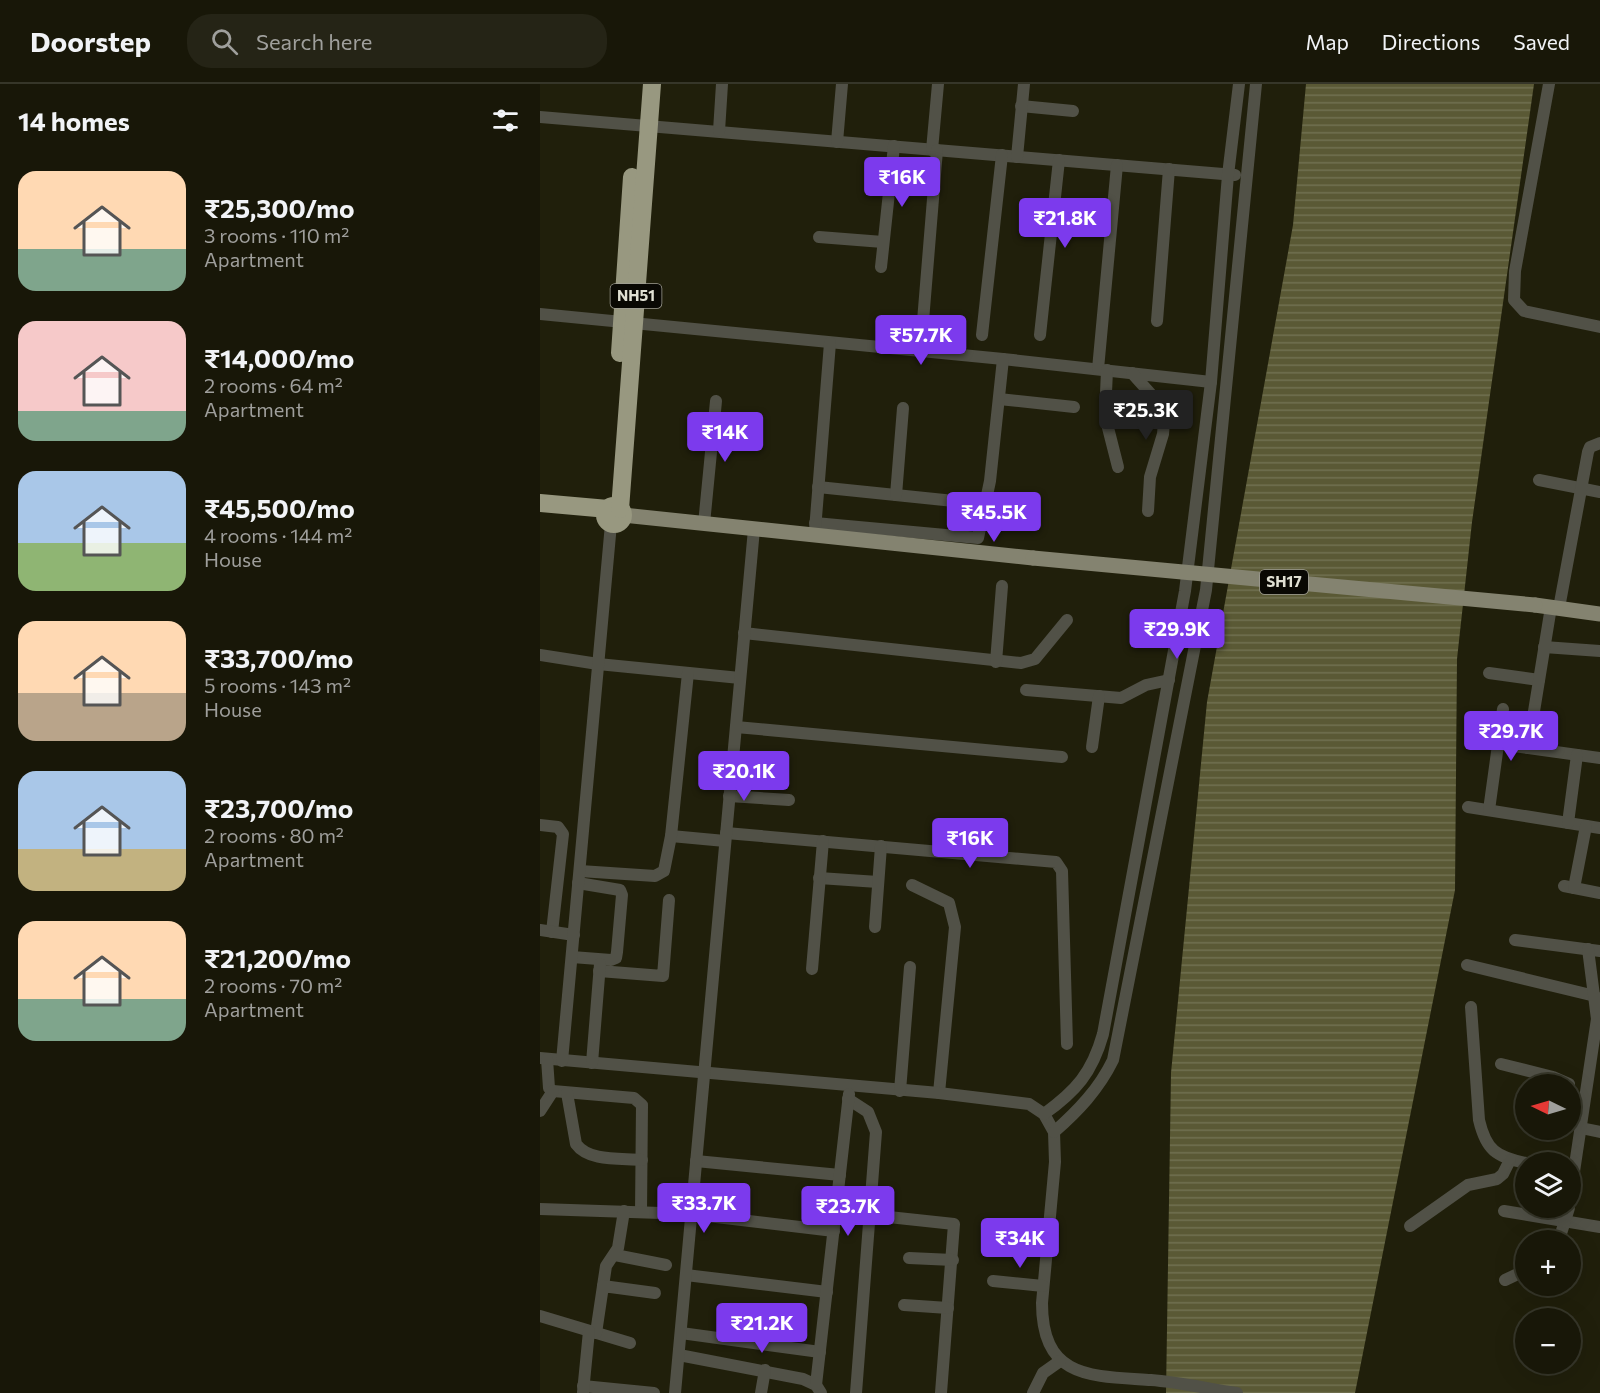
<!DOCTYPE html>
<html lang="en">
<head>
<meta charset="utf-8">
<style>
  :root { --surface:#181708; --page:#252416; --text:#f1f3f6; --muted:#9f9f9c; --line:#363629; --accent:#7c3aed }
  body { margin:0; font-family:Commissioner,sans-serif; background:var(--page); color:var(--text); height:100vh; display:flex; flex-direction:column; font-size:22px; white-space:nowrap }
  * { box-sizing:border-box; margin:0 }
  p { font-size:20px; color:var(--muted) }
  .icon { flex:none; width:33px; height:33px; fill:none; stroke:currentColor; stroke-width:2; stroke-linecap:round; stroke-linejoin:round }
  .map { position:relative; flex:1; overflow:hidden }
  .panel { display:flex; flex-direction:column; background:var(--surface); width:540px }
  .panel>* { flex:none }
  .needle { width:39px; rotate:275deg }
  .fabs { position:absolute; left:975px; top:990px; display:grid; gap:12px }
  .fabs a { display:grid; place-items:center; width:66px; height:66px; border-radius:50%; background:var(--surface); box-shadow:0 6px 24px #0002,0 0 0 2px var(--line); font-size:30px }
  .price { position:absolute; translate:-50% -51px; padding:0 14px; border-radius:6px; background:var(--accent); color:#fff; font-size:20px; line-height:39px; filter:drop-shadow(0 2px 3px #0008) }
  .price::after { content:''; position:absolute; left:50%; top:36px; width:18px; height:14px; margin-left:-9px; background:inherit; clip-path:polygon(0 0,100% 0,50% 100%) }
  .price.on { background:#222; color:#fff }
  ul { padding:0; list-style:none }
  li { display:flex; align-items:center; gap:18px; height:150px; padding:0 18px }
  li span { display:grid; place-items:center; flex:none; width:168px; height:120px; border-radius:18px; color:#555 }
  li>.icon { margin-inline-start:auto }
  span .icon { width:72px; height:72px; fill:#fffc; stroke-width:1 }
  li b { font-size:26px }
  h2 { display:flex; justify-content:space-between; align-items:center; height:72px; padding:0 18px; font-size:26px }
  header { display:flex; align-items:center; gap:36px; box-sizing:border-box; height:84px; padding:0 30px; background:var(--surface); border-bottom:2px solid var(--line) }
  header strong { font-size:28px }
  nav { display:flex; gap:33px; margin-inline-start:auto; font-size:21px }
  .search { width:420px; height:54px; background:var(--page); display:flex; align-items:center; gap:15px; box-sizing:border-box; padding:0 21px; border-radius:24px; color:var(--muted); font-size:22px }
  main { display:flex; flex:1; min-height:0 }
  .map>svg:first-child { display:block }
  .water { fill:url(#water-rules) }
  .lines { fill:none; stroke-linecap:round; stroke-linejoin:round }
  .minor { stroke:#515147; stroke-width:12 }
  .major { stroke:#848370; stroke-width:15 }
  .highway { stroke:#989880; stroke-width:18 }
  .major-bridge { stroke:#848370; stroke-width:15 }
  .labels { text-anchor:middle; stroke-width:4.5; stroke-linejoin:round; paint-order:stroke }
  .shield { fill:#090803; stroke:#a09f95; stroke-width:1.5 }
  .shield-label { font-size:15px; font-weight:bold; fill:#e0e0d3 }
</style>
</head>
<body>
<header>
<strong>Doorstep</strong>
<div class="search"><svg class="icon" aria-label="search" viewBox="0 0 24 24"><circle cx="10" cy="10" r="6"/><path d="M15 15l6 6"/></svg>Search here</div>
<nav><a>Map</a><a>Directions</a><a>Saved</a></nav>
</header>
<main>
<section class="panel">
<h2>14 homes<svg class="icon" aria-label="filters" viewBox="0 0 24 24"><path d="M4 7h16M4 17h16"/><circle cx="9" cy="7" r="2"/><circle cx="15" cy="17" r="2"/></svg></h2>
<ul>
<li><span style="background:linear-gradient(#ffd9b3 65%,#7fa58c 0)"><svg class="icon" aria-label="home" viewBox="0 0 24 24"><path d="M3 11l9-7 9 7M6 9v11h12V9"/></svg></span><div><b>₹25,300/mo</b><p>3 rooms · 110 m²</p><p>Apartment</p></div></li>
<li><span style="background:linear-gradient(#f6c9c9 75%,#7fa58c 0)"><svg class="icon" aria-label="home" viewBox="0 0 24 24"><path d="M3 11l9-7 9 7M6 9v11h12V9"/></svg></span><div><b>₹14,000/mo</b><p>2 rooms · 64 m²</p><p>Apartment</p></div></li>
<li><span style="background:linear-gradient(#a9c7e8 60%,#8fb573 0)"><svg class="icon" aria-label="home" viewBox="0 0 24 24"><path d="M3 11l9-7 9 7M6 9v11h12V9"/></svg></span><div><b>₹45,500/mo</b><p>4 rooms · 144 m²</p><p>House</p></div></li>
<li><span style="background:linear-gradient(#ffd9b3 60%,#b9a48a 0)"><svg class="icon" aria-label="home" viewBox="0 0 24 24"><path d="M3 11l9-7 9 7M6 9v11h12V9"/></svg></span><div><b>₹33,700/mo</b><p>5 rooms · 143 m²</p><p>House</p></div></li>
<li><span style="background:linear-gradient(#a9c7e8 65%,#c2b280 0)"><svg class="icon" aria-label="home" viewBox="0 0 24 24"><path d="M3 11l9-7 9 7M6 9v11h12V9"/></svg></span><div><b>₹23,700/mo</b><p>2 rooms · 80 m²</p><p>Apartment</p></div></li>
<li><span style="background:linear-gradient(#ffd9b3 65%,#7fa58c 0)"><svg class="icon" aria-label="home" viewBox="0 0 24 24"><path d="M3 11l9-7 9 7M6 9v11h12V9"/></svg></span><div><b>₹21,200/mo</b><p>2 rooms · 70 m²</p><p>Apartment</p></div></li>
</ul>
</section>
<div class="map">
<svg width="1060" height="1309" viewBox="0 0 1060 1309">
  <defs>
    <pattern id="water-rules" width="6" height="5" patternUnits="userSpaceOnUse" patternTransform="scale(1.5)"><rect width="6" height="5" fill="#5a5935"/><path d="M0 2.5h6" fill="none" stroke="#717151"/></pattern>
  </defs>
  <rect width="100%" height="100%" fill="#201f0b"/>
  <path class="water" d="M766,0H994L932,438L917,575L915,806L815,1309H626L631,989L667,618L753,141Z"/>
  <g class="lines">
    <g class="minor">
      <path d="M1009,0L975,187L974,216L984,227L1060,243"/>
      <path d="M481,22L533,27"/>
      <path d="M0,33L695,91"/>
      <path d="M179,47L182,0"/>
      <path d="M297,58L302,0"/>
      <path d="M392,66L398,0"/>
      <path d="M477,73L484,0"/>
      <path d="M279,153L343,158"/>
      <path d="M341,183L354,62"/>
      <path d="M0,230L463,275L671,298"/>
      <path d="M383,237L397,66"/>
      <path d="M617,237L629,85"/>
      <path d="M442,251L462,71"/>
      <path d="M500,251L519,76"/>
      <path d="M558,285L577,81"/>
      <path d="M567,286L565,332L578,383"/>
      <path d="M592,289L625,326L623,350L610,393L608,427"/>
      <path d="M459,315L534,323"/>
      <path d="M999,396L1060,408"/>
      <path d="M278,403L414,417"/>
      <path d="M356,411L363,324"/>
      <path d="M275,439L438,454L450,397L463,275"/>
      <path d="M164,440L176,317"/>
      <path d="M275,446L290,259"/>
      <path d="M1019,524L1048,368L1050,363L1060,359"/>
      <path d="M204,549L481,579L495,575L527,536"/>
      <path d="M1004,563L1060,567"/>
      <path d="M0,571L58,580L200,594"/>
      <path d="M456,578L462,502"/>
      <path d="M949,589L999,596"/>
      <path d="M486,606L581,614L606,601L629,596"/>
      <path d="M196,643L522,673"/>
      <path d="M959,660L1060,674"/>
      <path d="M552,663L559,612"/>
      <path d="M988,664L1011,523"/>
      <path d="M189,712L249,716"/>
      <path d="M928,723L1060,744"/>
      <path d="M949,726L963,625"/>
      <path d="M1028,739L1037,671"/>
      <path d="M0,741L18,743L23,750L12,848"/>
      <path d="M186,749L516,778L522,787L527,960"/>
      <path d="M131,752L185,757"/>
      <path d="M40,787L115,792L124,787L131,752L148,589"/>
      <path d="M279,794L338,798"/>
      <path d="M372,801L409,819L415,843L399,1009"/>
      <path d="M1024,802L1060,809"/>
      <path d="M1034,804L1046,742"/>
      <path d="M335,843L341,762"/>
      <path d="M0,846L34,851"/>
      <path d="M975,856L1060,867"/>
      <path d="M32,873L71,876L76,874L77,868L82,811L80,806L38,799"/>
      <path d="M927,881L1055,912"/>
      <path d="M272,885L283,757"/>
      <path d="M59,887L123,892L129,816"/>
      <path d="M931,923L939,1036C946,1066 956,1073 986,1079"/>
      <path d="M0,974L399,1009L489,1020L504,1030L514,1048L515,1078L502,1219C502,1295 551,1292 611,1296C639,1298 669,1305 697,1309"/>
      <path d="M7,975L9,1004L13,1007L94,1014L102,1021L101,1128"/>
      <path d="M22,977L71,440"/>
      <path d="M52,979L60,880"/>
      <path d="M961,980L1013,993L1029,1000"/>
      <path d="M360,1007L370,883"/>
      <path d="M27,1009L36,1060C49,1078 81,1074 102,1076"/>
      <path d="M308,1015L328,1028L336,1048L316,1309"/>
      <path d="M0,1027L13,1007"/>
      <path d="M504,1030C536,1007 552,989 563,950L645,507L671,298L688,91L699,0"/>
      <path d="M1041,1044L1060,1048"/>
      <path d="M514,1048C538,1027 559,1005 573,976L666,506L716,0"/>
      <path d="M156,1077L300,1091"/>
      <path d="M1030,1114L1057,935L1048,865"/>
      <path d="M0,1125L151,1130L294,1147"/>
      <path d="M964,1127L1060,1143"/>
      <path d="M330,1131L414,1140L401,1309"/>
      <path d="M870,1142L928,1101L957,1095L963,1090L970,1076"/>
      <path d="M1019,1156L1029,1124"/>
      <path d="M75,1171L126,1181"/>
      <path d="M369,1174L413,1176"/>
      <path d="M146,1191L287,1208"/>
      <path d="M965,1196L986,1186"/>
      <path d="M453,1197L503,1202"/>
      <path d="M63,1202L66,1182L78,1164L84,1127"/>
      <path d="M364,1221L408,1224"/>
      <path d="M0,1232L90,1259"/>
      <path d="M56,1249L63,1202L115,1209"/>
      <path d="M141,1249L280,1268"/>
      <path d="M139,1271L263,1295L276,1301L281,1309"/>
      <path d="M276,1301L309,1010"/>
      <path d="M43,1302L114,1309"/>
      <path d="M43,1308L49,1247"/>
      <path d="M135,1309L214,445"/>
      <path d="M221,1309L225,1286"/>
      <path d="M493,1309L503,1289L520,1277"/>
    </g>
    <g class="major">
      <path d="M83,431L493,474"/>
      <path d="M995,521L1060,530"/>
    </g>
    <g class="highway">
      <path d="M80,269L92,93"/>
      <path d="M0,419L68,425"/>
      <circle cx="74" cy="431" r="9"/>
      <path d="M80,425L112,0"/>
    </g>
    <path class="major-bridge" d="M493,474L995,521"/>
  </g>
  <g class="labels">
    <g class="shield">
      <rect x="70.5" y="200" width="51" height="24" rx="4.5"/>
      <rect x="720" y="486" width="48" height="24" rx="4.5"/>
    </g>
    <g class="shield-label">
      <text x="96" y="217">NH51</text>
      <text x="744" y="503">SH17</text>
    </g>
  </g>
</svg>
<div class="fabs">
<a><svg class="needle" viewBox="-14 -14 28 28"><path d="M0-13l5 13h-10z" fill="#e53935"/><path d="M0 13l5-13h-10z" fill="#9f9f9c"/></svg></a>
<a><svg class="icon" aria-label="layers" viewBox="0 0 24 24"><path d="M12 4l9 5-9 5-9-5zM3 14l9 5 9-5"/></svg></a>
<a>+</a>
<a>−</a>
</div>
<b class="price" style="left:362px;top:124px">₹16K</b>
<b class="price" style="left:525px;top:165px">₹21.8K</b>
<b class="price" style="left:381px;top:282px">₹57.7K</b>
<b class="price on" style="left:606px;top:357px">₹25.3K</b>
<b class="price" style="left:185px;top:379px">₹14K</b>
<b class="price" style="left:454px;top:459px">₹45.5K</b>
<b class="price" style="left:637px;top:576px">₹29.9K</b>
<b class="price" style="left:971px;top:678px">₹29.7K</b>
<b class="price" style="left:204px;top:718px">₹20.1K</b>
<b class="price" style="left:430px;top:785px">₹16K</b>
<b class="price" style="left:164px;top:1150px">₹33.7K</b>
<b class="price" style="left:308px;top:1153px">₹23.7K</b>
<b class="price" style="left:480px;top:1185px">₹34K</b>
<b class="price" style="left:222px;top:1270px">₹21.2K</b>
</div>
</main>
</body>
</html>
